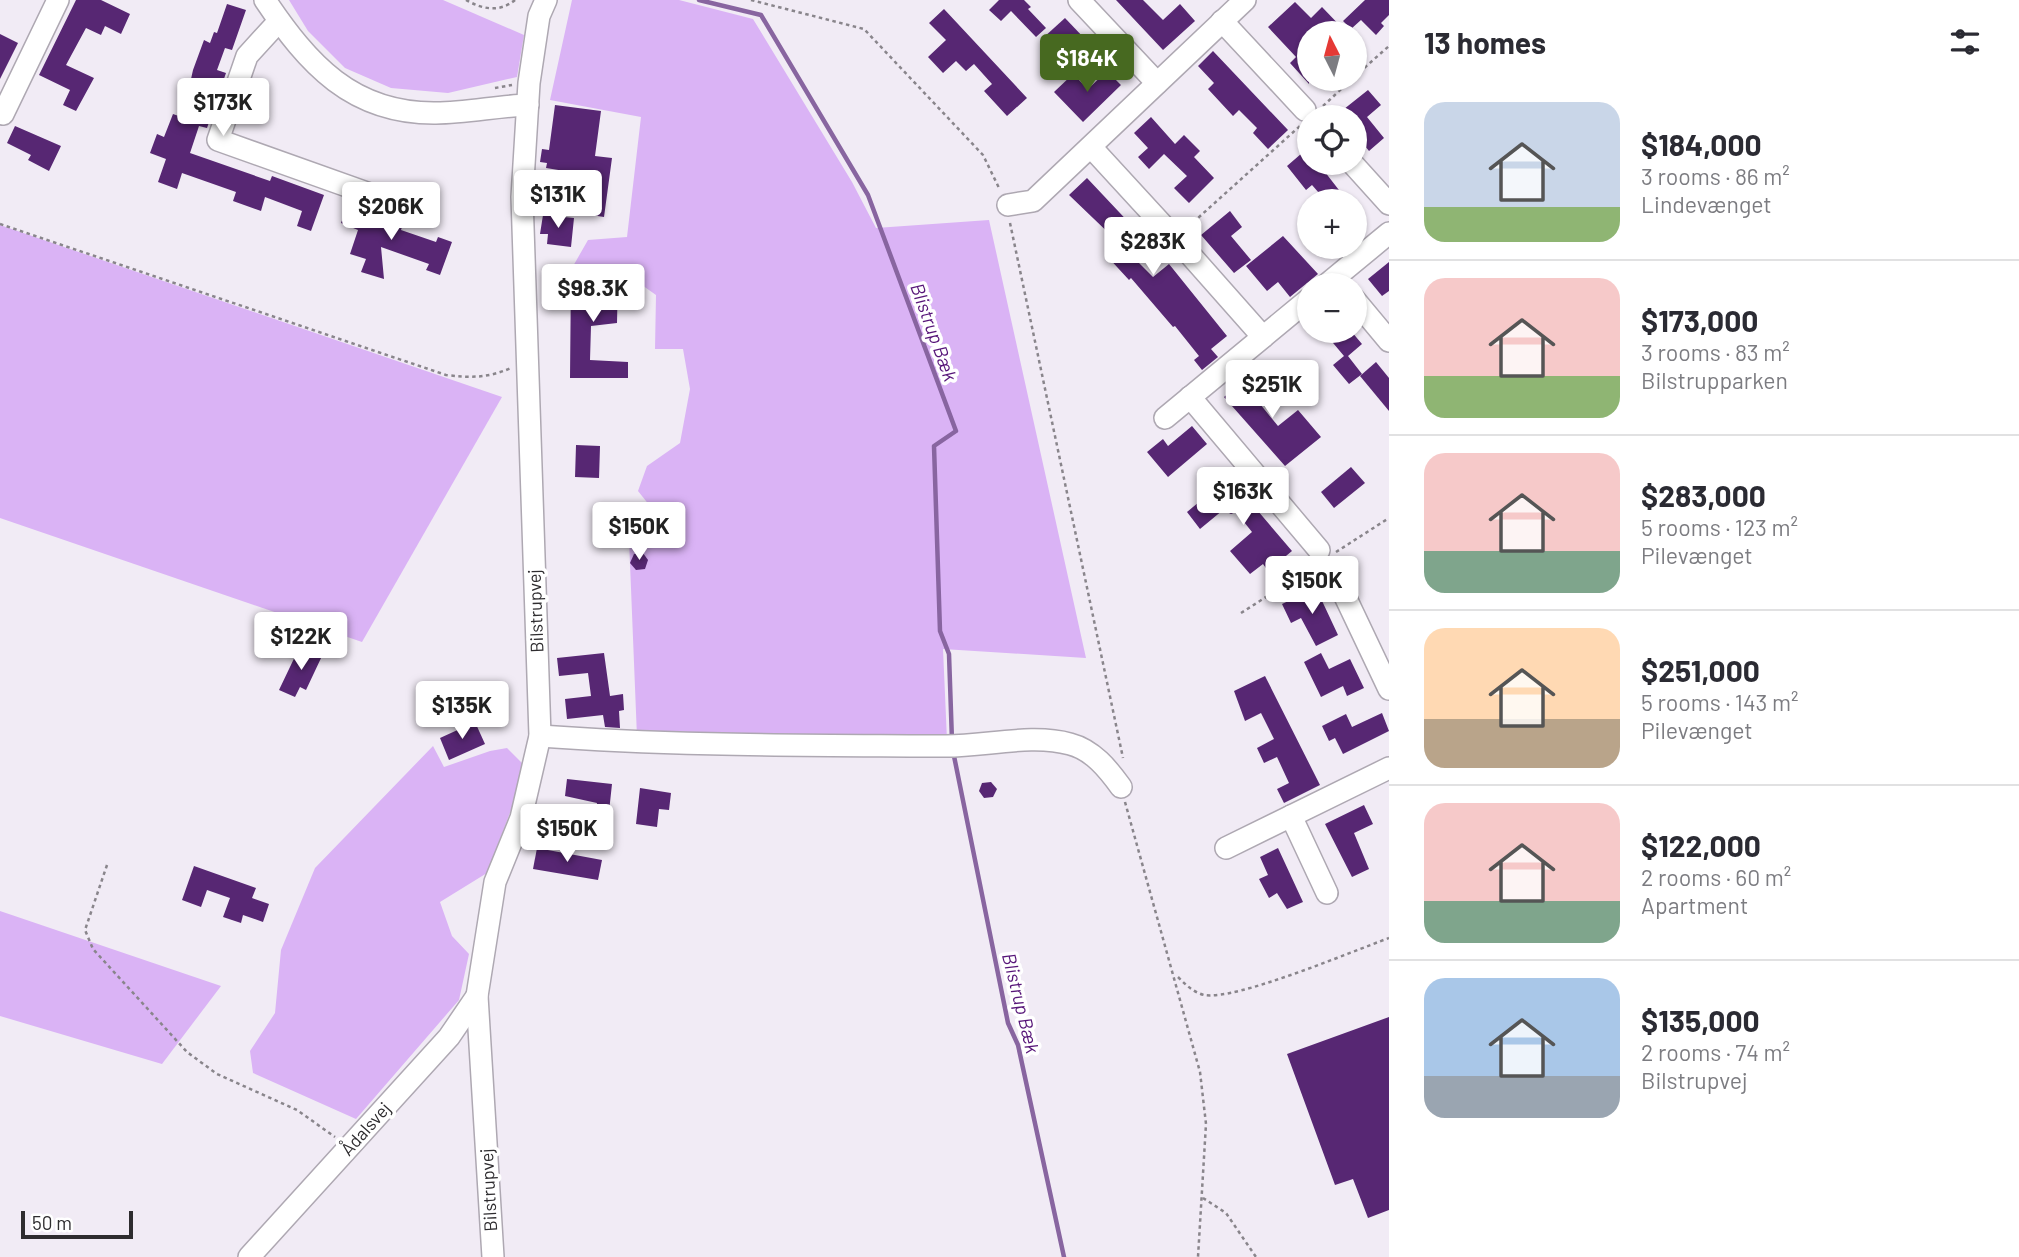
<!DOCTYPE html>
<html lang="en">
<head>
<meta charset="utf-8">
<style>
  :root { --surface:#fff; --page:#f7f7f7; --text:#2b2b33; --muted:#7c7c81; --line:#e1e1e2; --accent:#476920 }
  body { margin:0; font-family:Barlow,sans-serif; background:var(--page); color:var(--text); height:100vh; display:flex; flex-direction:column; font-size:26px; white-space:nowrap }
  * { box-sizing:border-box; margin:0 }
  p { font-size:23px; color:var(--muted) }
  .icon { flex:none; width:38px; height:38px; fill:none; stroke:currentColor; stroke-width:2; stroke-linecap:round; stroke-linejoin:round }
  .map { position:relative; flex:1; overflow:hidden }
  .drawer { display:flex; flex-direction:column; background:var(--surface); width:630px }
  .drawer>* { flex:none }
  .needle { width:46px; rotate:354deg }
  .buttons { position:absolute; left:1297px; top:21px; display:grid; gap:14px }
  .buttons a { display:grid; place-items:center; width:70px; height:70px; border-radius:50%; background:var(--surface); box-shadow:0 2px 5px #0004; font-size:35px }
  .scale { position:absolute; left:21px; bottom:18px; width:112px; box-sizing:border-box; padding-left:7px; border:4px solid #2e2c2f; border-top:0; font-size:19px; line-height:24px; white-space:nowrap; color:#2e2c2f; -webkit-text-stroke:5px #fff; paint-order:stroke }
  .price { position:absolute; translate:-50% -60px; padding:0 16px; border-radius:7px; background:#fff; color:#222; font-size:23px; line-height:46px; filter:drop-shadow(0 2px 4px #0008) }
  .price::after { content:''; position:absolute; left:50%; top:42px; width:21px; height:16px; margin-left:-10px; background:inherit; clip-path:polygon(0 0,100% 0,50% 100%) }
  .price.current { background:var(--accent); color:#fff }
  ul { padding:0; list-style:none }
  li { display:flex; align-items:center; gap:21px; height:175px; padding:0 35px }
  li+li { border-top:2px solid var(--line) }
  li span { display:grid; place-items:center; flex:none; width:196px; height:140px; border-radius:21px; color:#555 }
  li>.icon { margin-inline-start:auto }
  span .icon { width:84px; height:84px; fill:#fffc; stroke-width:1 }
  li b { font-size:30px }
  h2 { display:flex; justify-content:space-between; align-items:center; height:84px; padding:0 35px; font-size:30px }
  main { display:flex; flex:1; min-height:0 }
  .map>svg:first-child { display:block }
  .green { fill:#dab3f5 }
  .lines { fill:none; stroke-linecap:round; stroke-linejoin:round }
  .stream { stroke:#8865a0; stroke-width:4.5 }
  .building { fill:#572773 }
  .minor-casing { stroke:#aea8b2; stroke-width:24 }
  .path { stroke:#89858b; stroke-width:2.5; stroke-dasharray:3.5 3.5; stroke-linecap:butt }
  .minor { stroke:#fff; stroke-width:21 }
  .labels { text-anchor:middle; stroke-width:7; stroke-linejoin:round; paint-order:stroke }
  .street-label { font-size:18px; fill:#2e2c2f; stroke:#fff }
  .water-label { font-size:19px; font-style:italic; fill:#561478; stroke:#fff }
</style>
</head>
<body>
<main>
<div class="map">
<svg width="1389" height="1257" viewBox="0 0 1389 1257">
  <rect width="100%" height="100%" fill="#f1ebf5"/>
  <g class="green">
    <path d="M289,0H443L524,35L517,77L448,93L391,88L345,68L308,31Z"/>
    <path d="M572,0H679L753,19L852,182L876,228L989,220L1086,658L943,649L947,740L637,737L629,539L654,511L638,491L647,466L680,443L690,389L683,349H655L656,295L625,273L572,268L588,240L627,237L641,117L550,100Z"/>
    <path d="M0,225L502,397L362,642L0,518Z"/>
    <path d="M433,746L444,767L490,751L507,748L527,768L487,873L440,902L452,936L469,954L459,1000L356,1119L253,1073L250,1051L275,1013L281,950L315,868Z"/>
    <path d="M0,911L221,986L162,1064L0,1016Z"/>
  </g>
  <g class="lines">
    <g class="stream">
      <path d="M699,0L761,15L868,195L956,431L934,446L940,631L949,654L952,741"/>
      <path d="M954,756L1008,1023L1018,1045L1064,1257"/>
    </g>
  </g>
  <g class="building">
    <path d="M76,0H101L130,14L121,34L105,26L101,35L86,28L66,65L94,78L76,111L63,105L70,90L39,75Z"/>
    <path d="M999,0H1024L1031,7L1028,9L1046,28L1036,37L1011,11L1001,21L989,10Z"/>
    <path d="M1116,0H1143L1163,20L1180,4L1195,21L1163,50Z"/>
    <path d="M1365,0H1389V15L1381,23L1384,26L1376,35L1361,20L1351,29L1343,21Z"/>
    <path d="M1295,2L1311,18L1322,7L1347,33H1309V84L1290,63L1296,57L1268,27Z"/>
    <path d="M227,4L246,10L232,50L225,48L217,70L226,73L207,128L199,126L190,153L270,181L272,176L324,195L311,231L297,226L302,211L265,197L261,211L233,201L236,192L182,173L177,189L158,182L166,159L150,153L157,134L164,137L173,114L187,119L200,82L191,79L193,70L204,40L210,43L214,32L217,33Z"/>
    <path d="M944,9L1027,98L1007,116L984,91L992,84L974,64L966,71L956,61L943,73L928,57L946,40L929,23Z"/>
    <path d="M1065,18L1085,39L1063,60L1043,38Z"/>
    <path d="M0,34L18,43L0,79Z"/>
    <path d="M1213,51L1288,130L1268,149L1253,133L1257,128L1239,110L1233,116L1208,89L1214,83L1198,66Z"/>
    <path d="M1107,71L1121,85L1083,122L1054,92L1073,74L1088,89Z"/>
    <path d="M1368,90L1381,105L1367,117L1384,138L1369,151L1354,132V117H1334Z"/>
    <path d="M555,105L601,111L595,156L612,158L604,217L572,212L577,173L546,168L547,163L540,162L542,149L549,150Z"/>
    <path d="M1151,117L1175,144L1184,135L1200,151L1194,157L1214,178L1189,203L1174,188L1187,176L1164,154L1149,169L1138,157L1148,148L1134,133Z"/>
    <path d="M15,126L61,146L49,171L28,160L31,155L7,143Z"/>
    <path d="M1309,147V163H1318L1342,194L1333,201H1326L1312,185L1306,190L1287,166Z"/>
    <path d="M1087,178L1151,246L1136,260L1153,277L1169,264L1227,336L1211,349L1218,357L1202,370L1194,360L1199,356L1175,326L1173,327L1131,278L1129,280L1106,255L1118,242L1069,195Z"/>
    <path d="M348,204L403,224L401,230L436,242L438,237L452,242L440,275L426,270L429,264L381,247L384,279L361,272L366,259L350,254L358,230L341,223Z"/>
    <path d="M1230,211L1242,227L1231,236L1251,260L1234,273L1201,235Z"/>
    <path d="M543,215L574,218L571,247L547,244L548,234H540Z"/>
    <path d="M1283,236L1318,274L1290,297L1278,282L1267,291L1246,266Z"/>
    <path d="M1389,262V291L1382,296L1368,279Z"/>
    <path d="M571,273L618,274L617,323L591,326L590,360L628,362V378H570Z"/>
    <path d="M1323,331H1351L1362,344L1348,356L1362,374L1349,384L1333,365L1344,356Z"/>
    <path d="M1376,362L1389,378V411L1360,376Z"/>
    <path d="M1261,367L1274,383L1256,399L1278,426L1298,410L1321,437L1285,466L1224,397Z"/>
    <path d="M1192,426L1207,444L1168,477L1147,452L1163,439L1168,446Z"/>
    <path d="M576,445L600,446L599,478L575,477Z"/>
    <path d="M1351,467L1365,483L1334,508L1321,492Z"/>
    <path d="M1229,477L1292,551L1268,571L1263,564L1250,574L1230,551L1252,532L1236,512L1231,514L1223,510L1200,529L1187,512Z"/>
    <path d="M643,553L648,560L645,569L636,570L630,563L634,554Z"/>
    <path d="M1316,588L1338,635L1316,646L1301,618L1291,623L1282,604Z"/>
    <path d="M300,646L322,656L306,690L300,687L295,697L279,690Z"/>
    <path d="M604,653L610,696L623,694L624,710L619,711L620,728L605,727L603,715L567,719L565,699L591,696L588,673L559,676L557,658Z"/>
    <path d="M1321,653L1329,669L1350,659L1364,688L1347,696L1343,686L1321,697L1304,662Z"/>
    <path d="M1265,676L1320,785L1284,803L1277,789L1289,783L1277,757L1264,763L1257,748L1274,739L1261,713L1245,721L1234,691Z"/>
    <path d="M1382,713L1389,731L1343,754L1335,738L1329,741L1322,726L1346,714L1352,727Z"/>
    <path d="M475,722L485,744L449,760L440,738Z"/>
    <path d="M567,779L612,784L608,821L595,819L597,803L565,796Z"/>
    <path d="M991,782L997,789L993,797L984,798L979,791L982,783Z"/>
    <path d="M640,788L671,793L669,810L659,809L657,827L636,824Z"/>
    <path d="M1364,805L1373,824L1354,833L1369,869L1352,877L1325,824Z"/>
    <path d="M537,848L602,860L598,880L533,869Z"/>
    <path d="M1278,848L1303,902L1287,909L1277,893L1269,898L1259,879L1268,875L1260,857Z"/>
    <path d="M194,866L256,888L252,898L269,904L263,922L243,915L241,923L223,917L230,898L207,890L201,907L182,900Z"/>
    <path d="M1389,1017V1210L1368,1218L1353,1179L1335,1185L1287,1054Z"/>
  </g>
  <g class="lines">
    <defs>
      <g id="minor">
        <path d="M265,0C308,64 352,114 436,113C467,113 497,106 528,105"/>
        <path d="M1079,0L1157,83"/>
        <path d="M279,21L247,56L218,140L423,213"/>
        <path d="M1222,21L1305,110"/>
        <path d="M0,112L3,114L58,0"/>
        <path d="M1091,147L1170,233"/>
        <path d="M1352,163L1389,204"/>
        <path d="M1008,205L1033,201L1245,0"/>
        <path d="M1186,250L1263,337"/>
        <path d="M1326,285L1389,233"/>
        <path d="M1354,299L1389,341"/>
        <path d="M1190,397L1319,550"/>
        <path d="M1165,418L1309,299"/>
        <path d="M1333,571L1389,689"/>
        <path d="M540,736C674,746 809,745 943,746C983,747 1031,733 1070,744C1093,750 1108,769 1121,787"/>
        <path d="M1291,816L1327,893"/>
        <path d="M1226,848L1389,768"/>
        <path d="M249,1257L449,1037L477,996"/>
        <path d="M493,1257L477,996L495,882L521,818L540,736L522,197L529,83L539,16L546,0"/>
      </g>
    </defs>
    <use href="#minor" class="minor-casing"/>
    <g class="path">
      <path d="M466,0C482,9 499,13 515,0"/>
      <path d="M751,0L864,29L983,155L1000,190"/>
      <path d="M1354,77L1389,46"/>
      <path d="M495,88L512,85"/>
      <path d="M1323,106L1352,79"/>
      <path d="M1010,223L1123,758"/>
      <path d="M0,224L446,375C471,378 488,378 511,368"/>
      <path d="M1188,227L1300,126"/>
      <path d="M1336,552L1389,518"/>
      <path d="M1241,613L1313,567"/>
      <path d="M1125,802L1200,1072L1206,1124L1198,1257"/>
      <path d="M107,865L85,930L93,949L187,1052L217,1074L297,1110L335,1137"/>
      <path d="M1178,977C1186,985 1193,992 1204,995C1235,1001 1353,951 1389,938"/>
      <path d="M1203,1198L1226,1213L1256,1257"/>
    </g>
    <use href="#minor" class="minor"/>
  </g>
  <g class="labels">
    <g class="street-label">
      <text transform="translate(536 611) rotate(-92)" y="6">Bilstrupvej</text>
      <text transform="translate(366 1129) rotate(-48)" y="6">Ådalsvej</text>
      <text transform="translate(489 1190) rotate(-93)" y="6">Bilstrupvej</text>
    </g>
    <g class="water-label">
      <text transform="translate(934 332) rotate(70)" y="7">Blistrup Bæk</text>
      <text transform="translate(1021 1003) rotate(76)" y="7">Blistrup Bæk</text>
    </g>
  </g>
</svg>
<div class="buttons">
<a><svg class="needle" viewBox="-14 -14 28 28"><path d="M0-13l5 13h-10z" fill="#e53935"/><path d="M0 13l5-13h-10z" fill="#7c7c81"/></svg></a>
<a><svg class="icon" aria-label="locate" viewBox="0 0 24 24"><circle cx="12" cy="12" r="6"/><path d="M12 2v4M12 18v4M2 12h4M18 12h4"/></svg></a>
<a>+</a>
<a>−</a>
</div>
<div class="scale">50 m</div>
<b class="price current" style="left:1087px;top:94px">$184K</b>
<b class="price" style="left:223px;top:138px">$173K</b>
<b class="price" style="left:558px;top:230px">$131K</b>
<b class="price" style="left:391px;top:242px">$206K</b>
<b class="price" style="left:1153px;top:277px">$283K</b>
<b class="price" style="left:593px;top:324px">$98.3K</b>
<b class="price" style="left:1272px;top:420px">$251K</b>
<b class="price" style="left:1243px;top:527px">$163K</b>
<b class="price" style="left:639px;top:562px">$150K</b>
<b class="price" style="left:1312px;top:616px">$150K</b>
<b class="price" style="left:301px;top:672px">$122K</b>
<b class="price" style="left:462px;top:741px">$135K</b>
<b class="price" style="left:567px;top:864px">$150K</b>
</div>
<section class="drawer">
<h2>13 homes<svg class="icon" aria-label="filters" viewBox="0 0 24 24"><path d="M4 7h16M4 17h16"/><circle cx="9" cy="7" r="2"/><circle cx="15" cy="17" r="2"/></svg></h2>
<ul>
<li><span style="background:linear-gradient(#c9d6e8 75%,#8fb573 0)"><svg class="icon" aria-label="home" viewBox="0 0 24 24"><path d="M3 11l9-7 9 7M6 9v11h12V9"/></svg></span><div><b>$184,000</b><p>3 rooms · 86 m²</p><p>Lindevænget</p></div></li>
<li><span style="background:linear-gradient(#f6c9c9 70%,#8fb573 0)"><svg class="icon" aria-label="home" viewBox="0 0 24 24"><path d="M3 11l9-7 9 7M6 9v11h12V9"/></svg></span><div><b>$173,000</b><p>3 rooms · 83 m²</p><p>Bilstrupparken</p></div></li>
<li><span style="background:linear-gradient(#f6c9c9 70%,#7fa58c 0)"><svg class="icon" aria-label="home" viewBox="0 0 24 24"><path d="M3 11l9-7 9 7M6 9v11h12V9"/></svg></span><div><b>$283,000</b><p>5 rooms · 123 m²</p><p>Pilevænget</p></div></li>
<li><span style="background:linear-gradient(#ffd9b3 65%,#b9a48a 0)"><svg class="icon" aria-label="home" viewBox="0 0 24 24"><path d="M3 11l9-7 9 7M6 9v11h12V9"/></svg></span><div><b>$251,000</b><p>5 rooms · 143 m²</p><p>Pilevænget</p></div></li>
<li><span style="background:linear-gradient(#f6c9c9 70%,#7fa58c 0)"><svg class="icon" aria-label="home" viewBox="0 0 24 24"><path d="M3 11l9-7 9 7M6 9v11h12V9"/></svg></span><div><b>$122,000</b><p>2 rooms · 60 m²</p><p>Apartment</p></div></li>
<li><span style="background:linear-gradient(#a9c7e8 70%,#9aa5b1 0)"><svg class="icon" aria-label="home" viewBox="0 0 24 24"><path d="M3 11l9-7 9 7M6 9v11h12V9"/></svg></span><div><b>$135,000</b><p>2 rooms · 74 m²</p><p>Bilstrupvej</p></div></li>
</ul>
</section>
</main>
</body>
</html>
